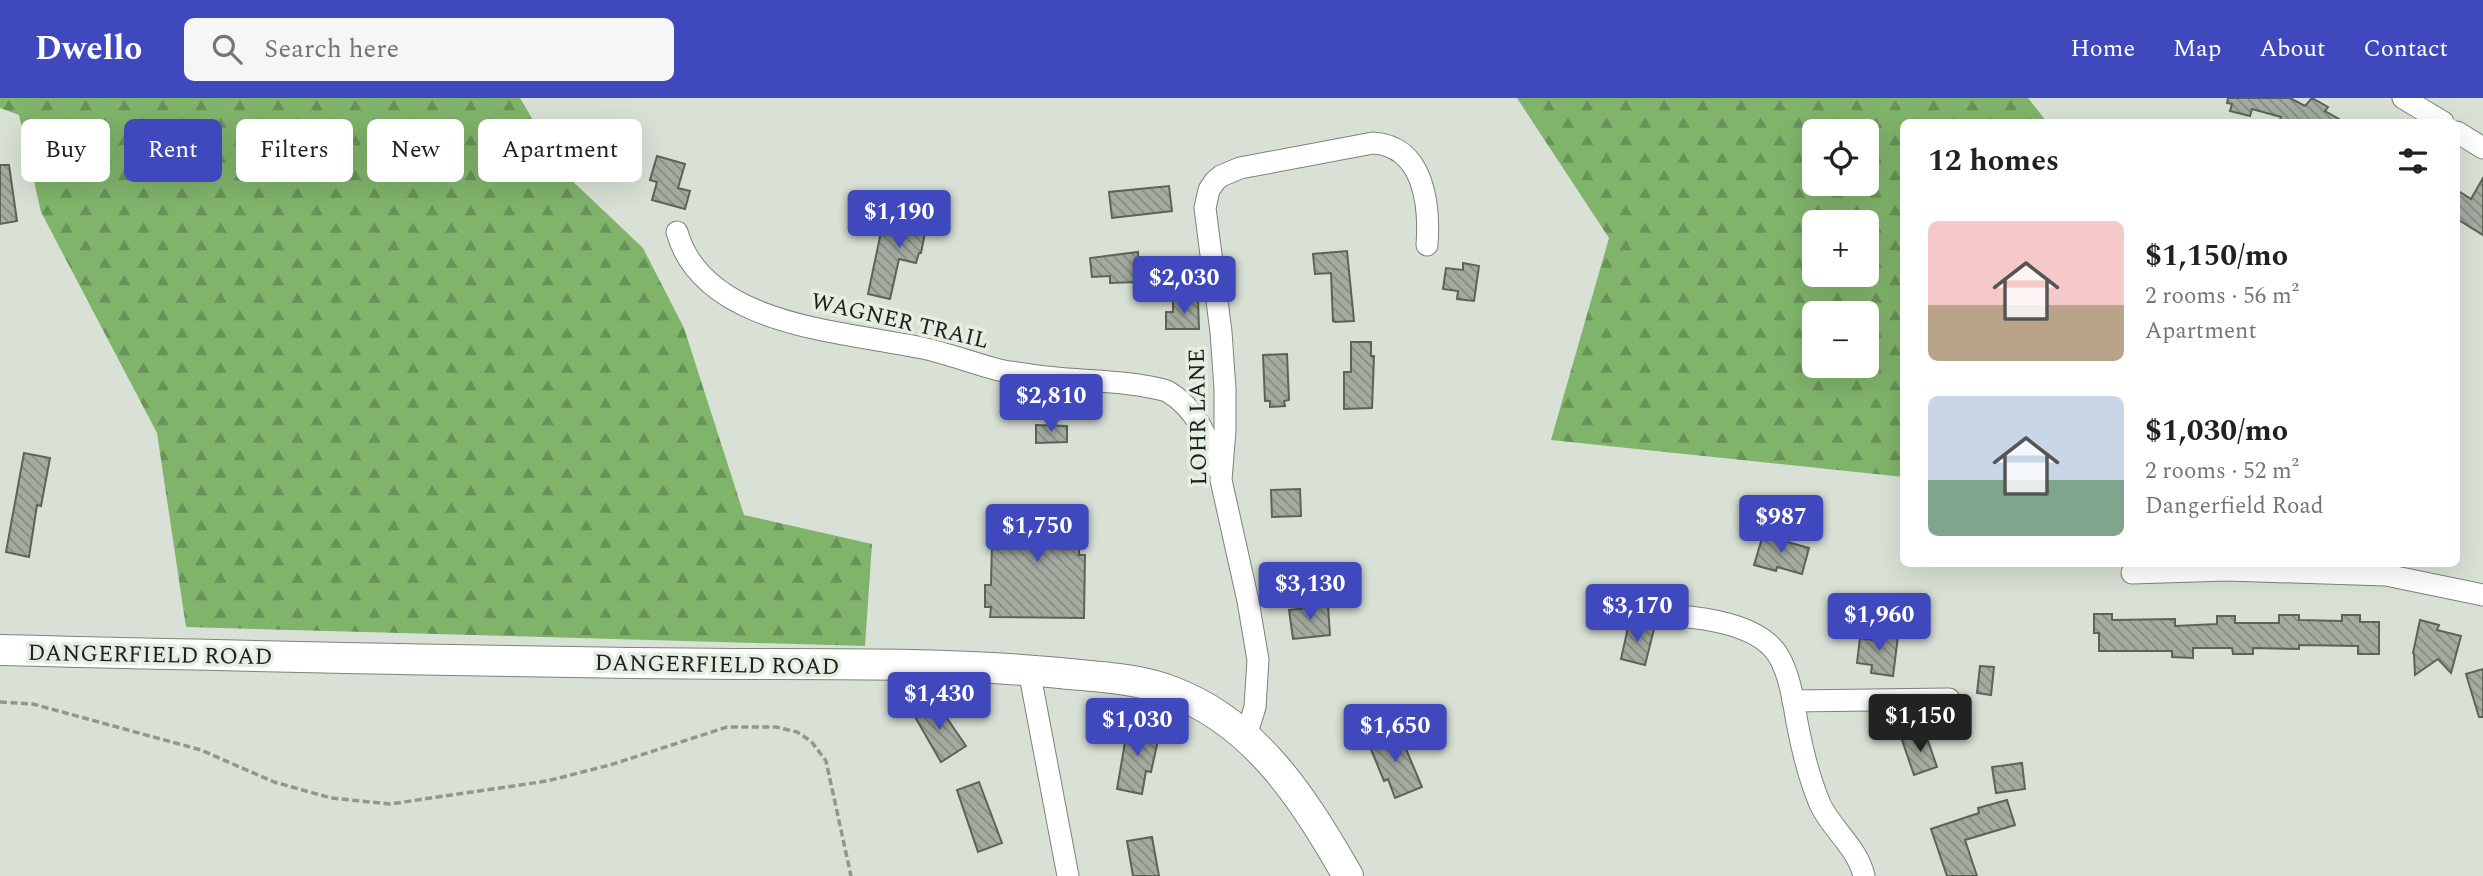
<!DOCTYPE html>
<html lang="en">
<head>
<meta charset="utf-8">
<style>
  :root { --surface:#fff; --page:#f6f6f6; --text:#202124; --muted:#757577; --accent:#3f49bd }
  body { margin:0; font-family:Spectral,serif; background:var(--page); color:var(--text); height:100vh; display:flex; flex-direction:column; font-size:26px; white-space:nowrap }
  * { box-sizing:border-box; margin:0 }
  p { font-size:23px; color:var(--muted) }
  .icon { flex:none; width:38px; height:38px; fill:none; stroke:currentColor; stroke-width:2; stroke-linecap:round; stroke-linejoin:round }
  .map { position:relative; flex:1; overflow:hidden }
  .side { position:absolute; left:1900px; top:21px; width:560px; height:448px; display:flex; flex-direction:column; background:var(--surface); border-radius:10px; box-shadow:0 7px 28px #0002 }
  .side>* { flex:none }
  .top-card { position:absolute; left:21px; top:21px; width:665px; height:63px; display:flex; gap:14px }
  .controls { position:absolute; left:1802px; top:21px; display:grid; gap:14px }
  .controls a { display:grid; place-items:center; width:77px; height:77px; border-radius:10px; background:var(--surface); box-shadow:0 7px 28px #0002; font-size:35px }
  .price { position:absolute; translate:-50% -60px; padding:0 16px; border-radius:7px; background:var(--accent); color:#fff; font-size:23px; line-height:46px; filter:drop-shadow(0 2px 4px #0008) }
  .price::after { content:''; position:absolute; left:50%; top:42px; width:21px; height:16px; margin-left:-10px; background:inherit; clip-path:polygon(0 0,100% 0,50% 100%) }
  .price.current { background:#222; color:#fff }
  ul { padding:0; list-style:none }
  li { display:flex; align-items:center; gap:21px; height:175px; padding:0 28px }
  li span { display:grid; place-items:center; flex:none; width:196px; height:140px; border-radius:10px; color:#555 }
  li>.icon { margin-inline-start:auto }
  span .icon { width:84px; height:84px; fill:#fffc; stroke-width:1 }
  li b { font-size:30px }
  h2 { display:flex; justify-content:space-between; align-items:center; height:84px; padding:0 28px; font-size:30px }
  .pill { padding:0 24px; border-radius:10px; background:var(--surface); box-shadow:0 7px 28px #0002; font-size:24px; line-height:63px }
  .pill.current { background:var(--accent); color:#fff }
  header { display:flex; align-items:center; gap:42px; box-sizing:border-box; height:98px; padding:0 35px; background:var(--accent); color:#fff }
  header strong { font-size:33px }
  nav { display:flex; gap:38px; margin-inline-start:auto; font-size:24px }
  .search { width:490px; height:63px; background:var(--page); display:flex; align-items:center; gap:18px; box-sizing:border-box; padding:0 24px; border-radius:10px; color:var(--muted); font-size:26px }
  .map>svg:first-child { display:block }
  .forest { fill:url(#forest-firs); fill-rule:evenodd }
  .building { fill:url(#building-back-hatch); stroke:#5c6359; stroke-width:2 }
  .lines { fill:none; stroke-linecap:round; stroke-linejoin:round }
  .street-casing { stroke:#7c8379; stroke-width:23 }
  .secondary-casing { stroke:#7c8379; stroke-width:32 }
  .path { stroke:#91978f; stroke-width:3.5; stroke-dasharray:7 3.5; stroke-linecap:butt }
  .street { stroke:#fff; stroke-width:21 }
  .secondary { stroke:#fff; stroke-width:30 }
  .labels { text-anchor:middle; stroke-width:7; stroke-linejoin:round; paint-order:stroke }
  .street-label { font-size:23px; fill:#1d201c; stroke:#e6eee3 }
</style>
</head>
<body>
<header>
<strong>Dwello</strong>
<div class="search"><svg class="icon" aria-label="search" viewBox="0 0 24 24"><circle cx="10" cy="10" r="6"/><path d="M15 15l6 6"/></svg>Search here</div>
<nav><a>Home</a><a>Map</a><a>About</a><a>Contact</a></nav>
</header>
<div class="map">
<svg width="2483" height="778" viewBox="0 0 2483 778">
  <defs>
    <pattern id="forest-firs" width="22" height="20" patternUnits="userSpaceOnUse" patternTransform="scale(1.75)"><rect width="22" height="20" fill="#80b46b"/><path d="M5 1l3.5 6h-7zM16 11l3.5 6h-7z" fill="#689257"/></pattern>
    <pattern id="building-back-hatch" width="6" height="6" patternUnits="userSpaceOnUse" patternTransform="scale(1.75)"><rect width="6" height="6" fill="#a4aba1"/><path d="M-1 5l2 2M0 0l6 6M5-1l2 2" fill="none" stroke="#858b82"/></pattern>
  </defs>
  <rect width="100%" height="100%" fill="#d9e1d6"/>
  <g class="forest">
    <path d="M0,0H520L565,76L643,150L684,230L744,417L872,446L865,548L186,529L157,335L41,114L19,17L0,10Z"/>
    <path d="M1517,0H2028L2047,24H1904V379L1551,342L1609,140ZM1815,33H1867V86H1815ZM1815,124H1867V177H1815ZM1815,215H1867V268H1815Z"/>
  </g>
  <g class="building">
    <path d="M2228,0H2290L2305,8L2312,0L2328,9L2325,13L2344,24H2279L2281,19L2252,11L2250,18L2230,13L2232,6L2227,5Z"/>
    <path d="M657,58L685,66L678,90L690,93L685,111L652,102L657,84L650,82Z"/>
    <path d="M0,67H9L17,123L0,126Z"/>
    <path d="M2483,80V137L2457,121V92L2471,101Z"/>
    <path d="M1169,88L1172,113L1112,120L1109,94Z"/>
    <path d="M914,100L931,104L921,155H919L916,165L899,161L890,201L868,196L881,134L906,139Z"/>
    <path d="M1347,153L1354,223L1335,224L1333,223L1331,175L1315,176L1313,156Z"/>
    <path d="M1138,154L1139,184L1110,185V178L1092,179L1090,160Z"/>
    <path d="M1463,165L1479,168L1474,203L1457,201L1458,193L1443,191L1446,170L1463,172Z"/>
    <path d="M1198,202L1199,231H1166V214H1173V203Z"/>
    <path d="M1351,244H1371V258H1374L1372,310L1344,311V274H1351Z"/>
    <path d="M1287,256L1289,302L1284,303L1285,308L1270,309V303H1265L1263,257Z"/>
    <path d="M1036,327L1067,328V344L1036,345Z"/>
    <path d="M24,355L50,360L41,408L37,407L29,459L6,454Z"/>
    <path d="M1300,391L1301,418L1272,419L1271,392Z"/>
    <path d="M999,408L1079,409V457H1085L1084,520L990,519L991,509H985V487H991L992,444H998Z"/>
    <path d="M1763,437L1809,450L1802,476L1777,469L1776,473L1754,467Z"/>
    <path d="M1328,508L1330,537L1293,541L1289,512Z"/>
    <path d="M2094,516H2112V522L2175,521V528L2217,526V518H2235V525H2279V517H2299V522L2342,523V517H2360V524H2379V556H2358V548L2299,547V551L2253,550V556H2233L2232,550H2193V560L2172,559V553H2099V535H2094Z"/>
    <path d="M2420,522L2439,527L2437,532L2461,538L2451,575L2438,561L2415,577L2414,556L2413,555Z"/>
    <path d="M1629,525L1654,531L1645,567L1621,561Z"/>
    <path d="M1874,534L1898,538L1893,578L1871,575L1872,567L1857,565L1860,540L1873,542Z"/>
    <path d="M1980,568L1994,569L1991,597L1977,595Z"/>
    <path d="M2483,571V619H2479L2466,576Z"/>
    <path d="M935,603L966,648L941,664L914,617Z"/>
    <path d="M1128,627L1160,633L1151,674L1146,673L1142,696L1117,691Z"/>
    <path d="M1398,632L1422,689L1395,700L1388,681L1384,683L1368,644Z"/>
    <path d="M1925,634L1937,669L1914,677L1902,642Z"/>
    <path d="M2022,665L2025,691L1996,695L1992,669Z"/>
    <path d="M979,684L1002,745L978,754L957,692Z"/>
    <path d="M2007,702L2015,727L1965,742L1977,778H1947L1931,731L1979,715L1978,710Z"/>
    <path d="M1152,739L1159,778H1133L1127,743Z"/>
  </g>
  <g class="lines">
    <defs>
      <g id="street">
        <path d="M2403,0L2443,24"/>
        <path d="M2457,34L2483,50"/>
        <path d="M677,134C703,227 839,233 917,249C945,254 971,265 999,272C1014,275 1030,277 1046,279C1085,284 1129,282 1167,293C1196,310 1208,339 1217,370"/>
        <path d="M2132,475L2227,472L2386,477L2483,497"/>
        <path d="M1650,518C1687,517 1756,522 1778,557C1790,577 1793,602 1797,624C1802,651 1809,680 1820,706C1832,732 1858,750 1864,778"/>
        <path d="M1029,572L1068,778"/>
        <path d="M1793,603L1949,601"/>
        <path d="M1246,638L1255,609L1258,562L1248,503L1221,382L1225,332V291L1221,234L1205,110L1209,92L1215,83L1221,78L1240,70L1373,45C1424,48 1430,107 1427,147"/>
      </g>
      <path id="secondary" d="M0,552C245,558 490,564 735,566C844,566 952,565 1060,575C1097,579 1138,580 1173,594C1257,626 1305,703 1348,778"/>
    </defs>
    <use href="#street" class="street-casing"/>
    <use href="#secondary" class="secondary-casing"/>
    <path class="path" d="M0,604L33,606L201,652L274,684L331,700L390,706L547,683L610,667L727,629H776L797,634L811,643L826,663L851,778"/>
    <use href="#street" class="street"/>
    <use href="#secondary" class="secondary"/>
  </g>
  <g class="labels">
    <g class="street-label">
      <text transform="translate(900 222) rotate(13)" y="8">WAGNER TRAIL</text>
      <text transform="translate(1197 319) rotate(-91)" y="8">LOHR LANE</text>
      <text transform="translate(150 556) rotate(1)" y="8">DANGERFIELD ROAD</text>
      <text transform="translate(717 566) rotate(1)" y="8">DANGERFIELD ROAD</text>
    </g>
  </g>
</svg>
<div class="controls">
<a><svg class="icon" aria-label="locate" viewBox="0 0 24 24"><circle cx="12" cy="12" r="6"/><path d="M12 2v4M12 18v4M2 12h4M18 12h4"/></svg></a>
<a>+</a>
<a>−</a>
</div>
<b class="price" style="left:899px;top:152px">$1,190</b>
<b class="price" style="left:1184px;top:218px">$2,030</b>
<b class="price" style="left:1051px;top:336px">$2,810</b>
<b class="price" style="left:1781px;top:457px">$987</b>
<b class="price" style="left:1037px;top:466px">$1,750</b>
<b class="price" style="left:1310px;top:524px">$3,130</b>
<b class="price" style="left:1637px;top:546px">$3,170</b>
<b class="price" style="left:1879px;top:555px">$1,960</b>
<b class="price" style="left:939px;top:634px">$1,430</b>
<b class="price current" style="left:1920px;top:656px">$1,150</b>
<b class="price" style="left:1137px;top:660px">$1,030</b>
<b class="price" style="left:1395px;top:666px">$1,650</b>
<div class="top-card">
<a class="pill">Buy</a>
<a class="pill current">Rent</a>
<a class="pill">Filters</a>
<a class="pill">New</a>
<a class="pill">Apartment</a>
</div>
<section class="side">
<h2>12 homes<svg class="icon" aria-label="filters" viewBox="0 0 24 24"><path d="M4 7h16M4 17h16"/><circle cx="9" cy="7" r="2"/><circle cx="15" cy="17" r="2"/></svg></h2>
<ul>
<li><span style="background:linear-gradient(#f6c9c9 60%,#b9a48a 0)"><svg class="icon" aria-label="home" viewBox="0 0 24 24"><path d="M3 11l9-7 9 7M6 9v11h12V9"/></svg></span><div><b>$1,150/mo</b><p>2 rooms · 56 m²</p><p>Apartment</p></div></li>
<li><span style="background:linear-gradient(#c9d6e8 60%,#7fa58c 0)"><svg class="icon" aria-label="home" viewBox="0 0 24 24"><path d="M3 11l9-7 9 7M6 9v11h12V9"/></svg></span><div><b>$1,030/mo</b><p>2 rooms · 52 m²</p><p>Dangerfield Road</p></div></li>
</ul>
</section>
</div>
</body>
</html>
